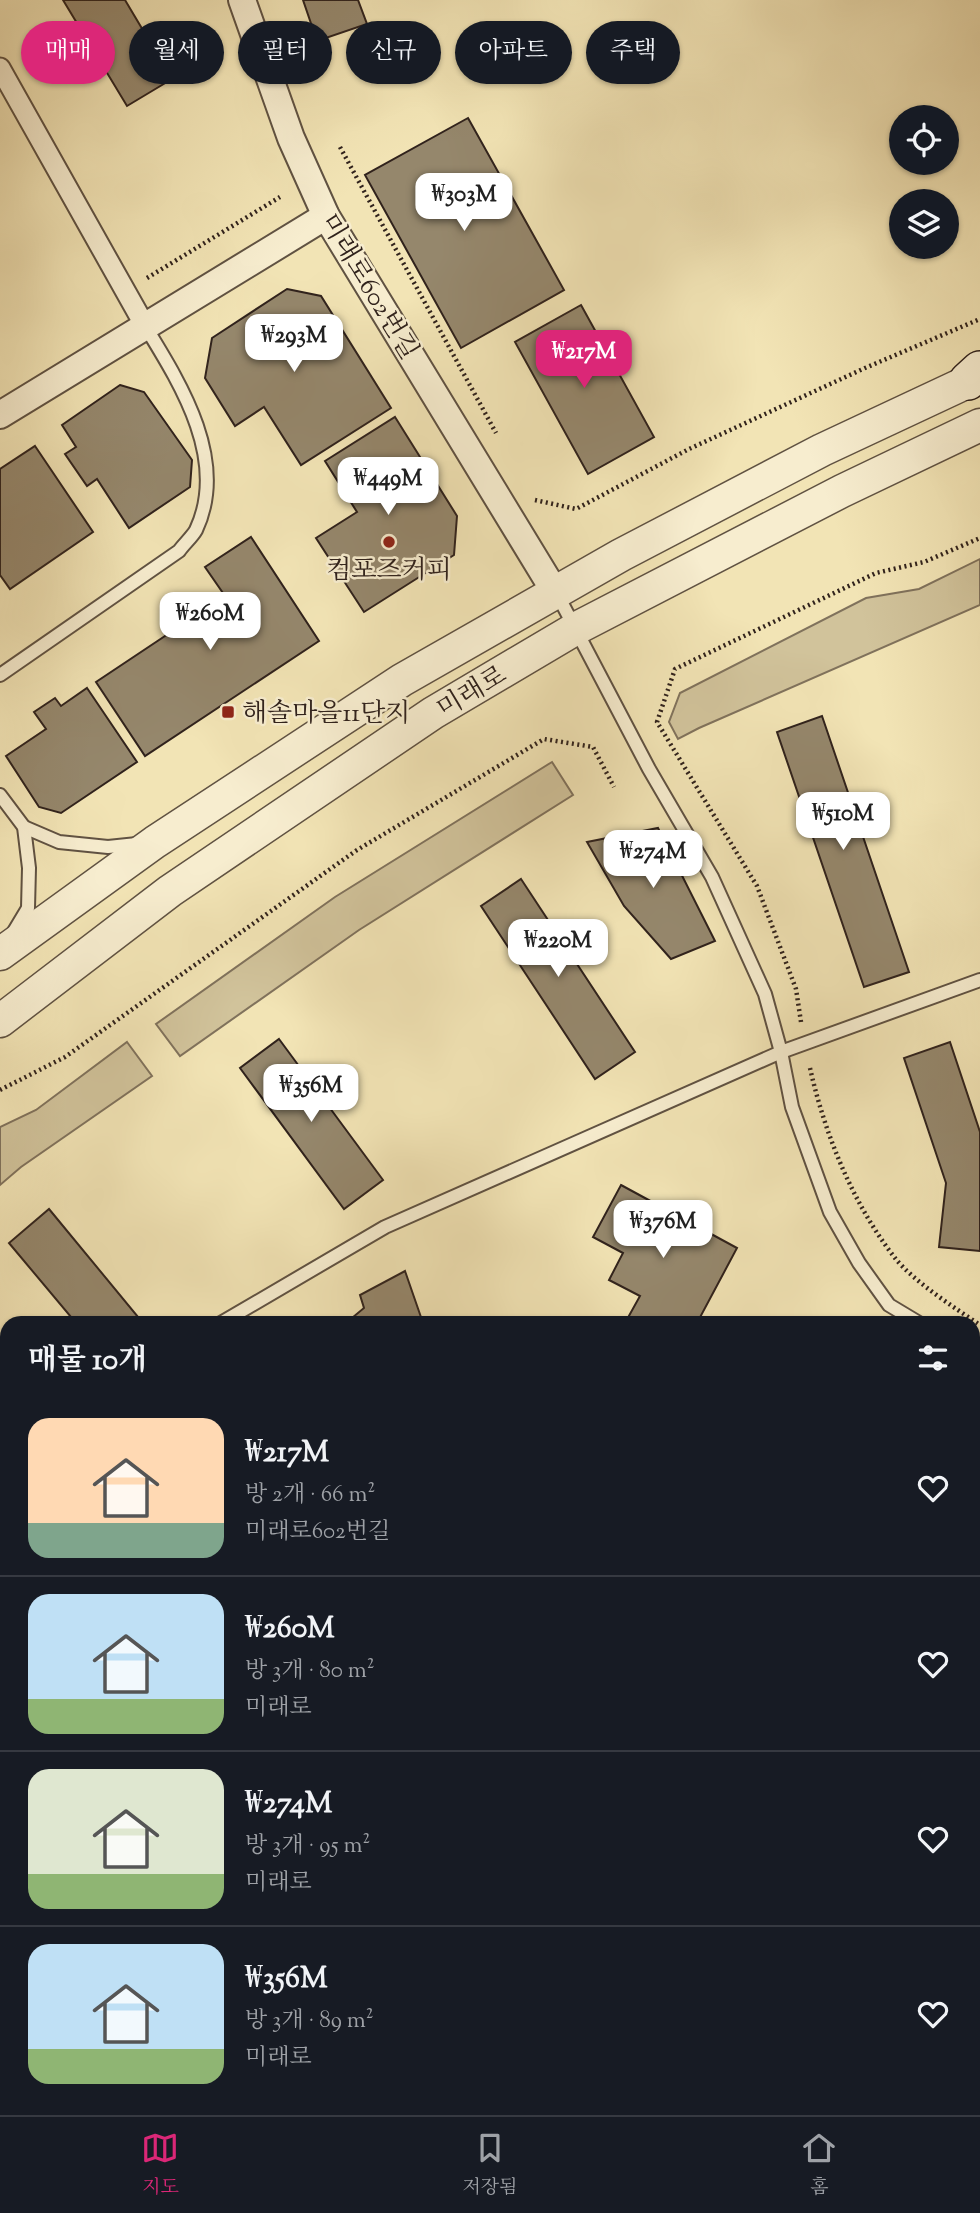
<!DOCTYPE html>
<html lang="ko">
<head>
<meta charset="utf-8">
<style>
  :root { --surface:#171b24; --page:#242831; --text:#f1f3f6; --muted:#9ea1a6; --line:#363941; --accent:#db2777 }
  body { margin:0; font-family:"Sorts Mill Goudy","Noto Serif KR",serif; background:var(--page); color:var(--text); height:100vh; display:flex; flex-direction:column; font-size:26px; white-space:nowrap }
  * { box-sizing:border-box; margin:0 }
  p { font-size:23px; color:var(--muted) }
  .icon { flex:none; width:38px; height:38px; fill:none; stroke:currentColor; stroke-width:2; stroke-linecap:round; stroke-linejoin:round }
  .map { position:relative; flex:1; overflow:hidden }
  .drawer { position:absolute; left:0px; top:1316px; width:980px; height:800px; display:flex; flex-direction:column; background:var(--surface); border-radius:21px 21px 0 0; box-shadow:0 2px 5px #0004 }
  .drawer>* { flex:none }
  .top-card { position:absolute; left:21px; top:21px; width:938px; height:63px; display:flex; gap:14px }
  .controls { position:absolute; left:889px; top:105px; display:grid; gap:14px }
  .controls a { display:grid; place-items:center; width:70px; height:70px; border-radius:50%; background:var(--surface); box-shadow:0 2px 5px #0004; font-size:35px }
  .price { position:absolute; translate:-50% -60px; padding:0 16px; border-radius:14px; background:#fff; color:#222; font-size:23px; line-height:46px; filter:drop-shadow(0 2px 4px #0008) }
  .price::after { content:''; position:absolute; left:50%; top:42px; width:21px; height:16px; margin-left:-10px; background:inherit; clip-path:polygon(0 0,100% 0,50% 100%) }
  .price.selected { background:var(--accent); color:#fff }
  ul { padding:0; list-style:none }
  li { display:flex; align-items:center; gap:21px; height:175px; padding:0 28px }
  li+li { border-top:2px solid var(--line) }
  li span { display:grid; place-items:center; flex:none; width:196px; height:140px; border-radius:21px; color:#555 }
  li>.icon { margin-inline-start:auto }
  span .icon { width:84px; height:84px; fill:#fffc; stroke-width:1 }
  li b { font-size:30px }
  h2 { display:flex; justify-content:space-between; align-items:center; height:84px; padding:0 28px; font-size:30px }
  .chip { padding:0 24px; border-radius:32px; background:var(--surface); box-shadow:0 2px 5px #0004; font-size:24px; line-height:63px }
  .chip.selected { background:var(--accent); color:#fff }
  .tab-bar { display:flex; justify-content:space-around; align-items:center; height:98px; border-top:2px solid var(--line); background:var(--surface); font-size:19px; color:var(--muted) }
  .tab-bar a { display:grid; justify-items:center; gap:4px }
  .tab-bar .selected { color:var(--accent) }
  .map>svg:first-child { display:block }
  .green { fill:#d1c39b; stroke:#80725c; stroke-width:2 }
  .building { fill:#95876c; stroke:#30221c; stroke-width:2 }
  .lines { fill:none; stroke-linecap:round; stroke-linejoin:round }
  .service-casing { stroke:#605242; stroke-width:16 }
  .pedestrian-casing { stroke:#605242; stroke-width:23 }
  .minor-casing { stroke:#605242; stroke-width:30 }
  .tertiary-casing { stroke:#605242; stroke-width:35 }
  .secondary-casing { stroke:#30221c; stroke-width:40 }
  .path { stroke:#30221c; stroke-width:4.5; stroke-dasharray:2 3.5; stroke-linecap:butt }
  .service { stroke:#f7edcf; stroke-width:12 }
  .pedestrian { stroke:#f7edcf; stroke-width:19 }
  .minor { stroke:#f7edcf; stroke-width:26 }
  .tertiary { stroke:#f7edcf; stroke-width:32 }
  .secondary { stroke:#f7edcf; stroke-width:37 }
  .poi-dot { fill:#8f2418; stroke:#f7edcf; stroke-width:2.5 }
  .labels { text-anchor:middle; stroke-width:5; stroke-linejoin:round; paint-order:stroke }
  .street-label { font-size:26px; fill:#30221c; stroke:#f7edcf }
  .poi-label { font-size:26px; fill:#30221c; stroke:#f7edcf }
</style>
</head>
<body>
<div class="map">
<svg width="980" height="2115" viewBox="0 0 980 2115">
  <rect width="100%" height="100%" fill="#f2e4b5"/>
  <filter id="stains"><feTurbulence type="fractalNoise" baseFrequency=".00286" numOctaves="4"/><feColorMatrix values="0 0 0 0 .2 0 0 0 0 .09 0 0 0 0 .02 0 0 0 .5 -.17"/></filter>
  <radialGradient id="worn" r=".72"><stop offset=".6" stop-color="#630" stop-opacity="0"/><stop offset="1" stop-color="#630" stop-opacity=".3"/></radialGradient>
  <g class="green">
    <path d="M980,559V605L699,728L678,739L669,722L680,693L866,598L919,589Z"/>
    <path d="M552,762L573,795L359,930L180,1056L156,1024L335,897Z"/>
    <path d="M127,1042L152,1076L21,1167L0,1185V1127L36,1110Z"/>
    <path d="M973,1603L980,1606V1899L973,1901Z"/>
    <path d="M122,2109H530L524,2115H125Z"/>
  </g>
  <g class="building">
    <path d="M63,0H125L172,79L127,106Z"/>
    <path d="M303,0H358L367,24L317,41Z"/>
    <path d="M468,118L564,290L461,348L365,175Z"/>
    <path d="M287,289L321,296L391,408L301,465L264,407L235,426L205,378L212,338Z"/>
    <path d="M581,305L654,437L588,474L515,342Z"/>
    <path d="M120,385L144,392L192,460L190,487L129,528L97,479L87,486L65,454L76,447L62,425Z"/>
    <path d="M395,417L457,516L454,555L364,612L316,538L357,512L325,461Z"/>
    <path d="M35,446L93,532L10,589L0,575V469Z"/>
    <path d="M251,537L319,641L145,756L96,682L225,596L205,567Z"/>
    <path d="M87,688L137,762L61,813L39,807L6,756L46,729L34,712L55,698L61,706Z"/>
    <path d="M822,716L909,972L864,987L777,732Z"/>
    <path d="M658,828L715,941L671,959L624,906L587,842Z"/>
    <path d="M521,879L635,1052L595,1079L481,906Z"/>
    <path d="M279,1039L383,1180L344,1209L240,1068Z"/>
    <path d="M950,1042L980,1132V1251L939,1247L946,1183L904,1058Z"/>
    <path d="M621,1185L737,1248L697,1323H625L640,1296L609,1280L623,1253L593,1237Z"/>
    <path d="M49,1209L143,1323H76L9,1243Z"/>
    <path d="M405,1271L423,1323H346L364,1308L360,1295Z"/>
    <path d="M980,1916V1989L973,1991V1918Z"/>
    <path d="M542,2109H586L593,2115H545L540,2110Z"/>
    <path d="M899,2109H950L951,2115H900Z"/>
  </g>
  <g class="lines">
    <defs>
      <g id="service">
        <path d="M556,592L649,769L712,877L765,994L781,1052L792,1107L830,1212L859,1263L889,1305L919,1323"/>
        <path d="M0,675L179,551C184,544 192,537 196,530C229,460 180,383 145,326"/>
        <path d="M0,795L24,827L29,868L28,908L13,933"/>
        <path d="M24,827L59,842L108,847L137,844"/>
        <path d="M221,1323L385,1227L781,1052L980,980"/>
        <path d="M973,1353L980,1356"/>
        <path d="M0,1675L7,1664"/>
      </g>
      <path id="pedestrian" d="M0,68L145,326"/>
      <g id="minor">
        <path d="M242,0L291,138L326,216L555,592"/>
        <path d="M0,415L326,216"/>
        <path d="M0,1958L7,1971"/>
        <path d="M973,2020L980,2019"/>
        <path d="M973,2056L980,2082"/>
        <path d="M77,2109L79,2115"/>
        <path d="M687,2115L700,2109"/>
      </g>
      <g id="tertiary">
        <path d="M0,954L155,842L402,680L621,555L822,450L980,376"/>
        <path d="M0,1021L170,891L433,713L575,629L842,491L980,425"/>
      </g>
      <path id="secondary" d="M968,381L980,370"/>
    </defs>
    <use href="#service" class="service-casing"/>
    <use href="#pedestrian" class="pedestrian-casing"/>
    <use href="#minor" class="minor-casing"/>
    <use href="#tertiary" class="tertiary-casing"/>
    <use href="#secondary" class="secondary-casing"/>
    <g class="path">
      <path d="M340,147L496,433"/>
      <path d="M147,278L280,197"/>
      <path d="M535,500L576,509L689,449L865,368L980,319"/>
      <path d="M801,1022L796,989L757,886L657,722L675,669L876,573L924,562L980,538"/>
      <path d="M810,1068C825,1135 853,1204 895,1258C913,1281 955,1308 980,1325"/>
      <path d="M0,1090L65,1057L357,850L544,739L593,747L614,787"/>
      <path d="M973,1767L980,1769"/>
      <path d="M398,2115L401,2109"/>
    </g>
    <use href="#service" class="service"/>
    <use href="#pedestrian" class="pedestrian"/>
    <use href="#minor" class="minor"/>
    <use href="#tertiary" class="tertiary"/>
    <use href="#secondary" class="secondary"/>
  </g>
  <g class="poi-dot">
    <circle cx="389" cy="542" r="7"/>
    <rect x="221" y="705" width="14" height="14" rx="3.5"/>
  </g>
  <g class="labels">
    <g class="street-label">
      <text transform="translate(370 286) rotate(59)" y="9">미래로602번길</text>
      <text transform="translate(471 691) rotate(-31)" y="9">미래로</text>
    </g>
    <g class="poi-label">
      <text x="389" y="578">컴포즈커피</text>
      <text x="242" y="721" text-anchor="start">해솔마을11단지</text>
    </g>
  </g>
  <rect width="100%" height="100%" filter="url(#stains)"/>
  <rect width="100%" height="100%" fill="url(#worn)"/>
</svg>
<div class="controls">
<a><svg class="icon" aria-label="locate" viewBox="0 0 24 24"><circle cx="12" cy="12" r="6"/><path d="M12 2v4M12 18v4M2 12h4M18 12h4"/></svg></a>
<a><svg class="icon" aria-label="layers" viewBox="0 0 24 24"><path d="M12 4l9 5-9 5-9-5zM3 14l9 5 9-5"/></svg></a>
</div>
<b class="price" style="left:464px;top:233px">₩303M</b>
<b class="price" style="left:294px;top:374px">₩293M</b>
<b class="price selected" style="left:584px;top:390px">₩217M</b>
<b class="price" style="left:388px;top:517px">₩449M</b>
<b class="price" style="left:210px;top:652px">₩260M</b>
<b class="price" style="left:843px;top:852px">₩510M</b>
<b class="price" style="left:653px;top:890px">₩274M</b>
<b class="price" style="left:558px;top:979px">₩220M</b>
<b class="price" style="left:311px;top:1124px">₩356M</b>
<b class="price" style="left:663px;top:1260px">₩376M</b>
<div class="top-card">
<a class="chip selected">매매</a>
<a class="chip">월세</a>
<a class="chip">필터</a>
<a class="chip">신규</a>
<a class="chip">아파트</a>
<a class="chip">주택</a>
</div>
<section class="drawer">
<h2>매물 10개<svg class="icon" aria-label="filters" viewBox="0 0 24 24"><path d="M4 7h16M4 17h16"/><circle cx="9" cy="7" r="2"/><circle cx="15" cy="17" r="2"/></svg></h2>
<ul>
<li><span style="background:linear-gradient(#ffd9b3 75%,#7fa58c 0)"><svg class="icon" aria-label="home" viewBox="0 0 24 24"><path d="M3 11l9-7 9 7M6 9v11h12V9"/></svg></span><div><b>₩217M</b><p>방 2개 · 66 m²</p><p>미래로602번길</p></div><svg class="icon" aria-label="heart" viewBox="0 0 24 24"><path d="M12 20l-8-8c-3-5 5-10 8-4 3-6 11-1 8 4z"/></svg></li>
<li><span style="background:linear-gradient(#bfe0f5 75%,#8fb573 0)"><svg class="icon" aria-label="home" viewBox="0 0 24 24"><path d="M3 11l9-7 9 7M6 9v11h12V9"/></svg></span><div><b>₩260M</b><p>방 3개 · 80 m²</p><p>미래로</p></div><svg class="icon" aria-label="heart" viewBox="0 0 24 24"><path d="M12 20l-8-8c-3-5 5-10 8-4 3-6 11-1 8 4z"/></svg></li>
<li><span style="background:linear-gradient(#dfe7d0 75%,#8fb573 0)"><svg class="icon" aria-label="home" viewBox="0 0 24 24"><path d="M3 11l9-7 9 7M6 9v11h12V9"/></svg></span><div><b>₩274M</b><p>방 3개 · 95 m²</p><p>미래로</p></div><svg class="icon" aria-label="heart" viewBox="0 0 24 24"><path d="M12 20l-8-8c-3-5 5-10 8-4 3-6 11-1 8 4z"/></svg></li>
<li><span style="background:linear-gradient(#bfe0f5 75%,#8fb573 0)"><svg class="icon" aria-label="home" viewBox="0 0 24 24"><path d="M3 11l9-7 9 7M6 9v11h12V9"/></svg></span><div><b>₩356M</b><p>방 3개 · 89 m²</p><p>미래로</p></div><svg class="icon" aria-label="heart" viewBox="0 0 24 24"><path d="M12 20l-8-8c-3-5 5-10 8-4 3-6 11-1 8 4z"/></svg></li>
</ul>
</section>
</div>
<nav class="tab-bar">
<a class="selected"><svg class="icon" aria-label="map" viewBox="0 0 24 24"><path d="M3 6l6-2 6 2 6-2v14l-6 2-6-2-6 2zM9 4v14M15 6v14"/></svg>지도</a>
<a><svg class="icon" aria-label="saved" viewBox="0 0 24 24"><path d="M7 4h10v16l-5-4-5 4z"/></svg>저장됨</a>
<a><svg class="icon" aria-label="home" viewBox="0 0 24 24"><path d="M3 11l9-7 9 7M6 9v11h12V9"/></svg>홈</a>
</nav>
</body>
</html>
